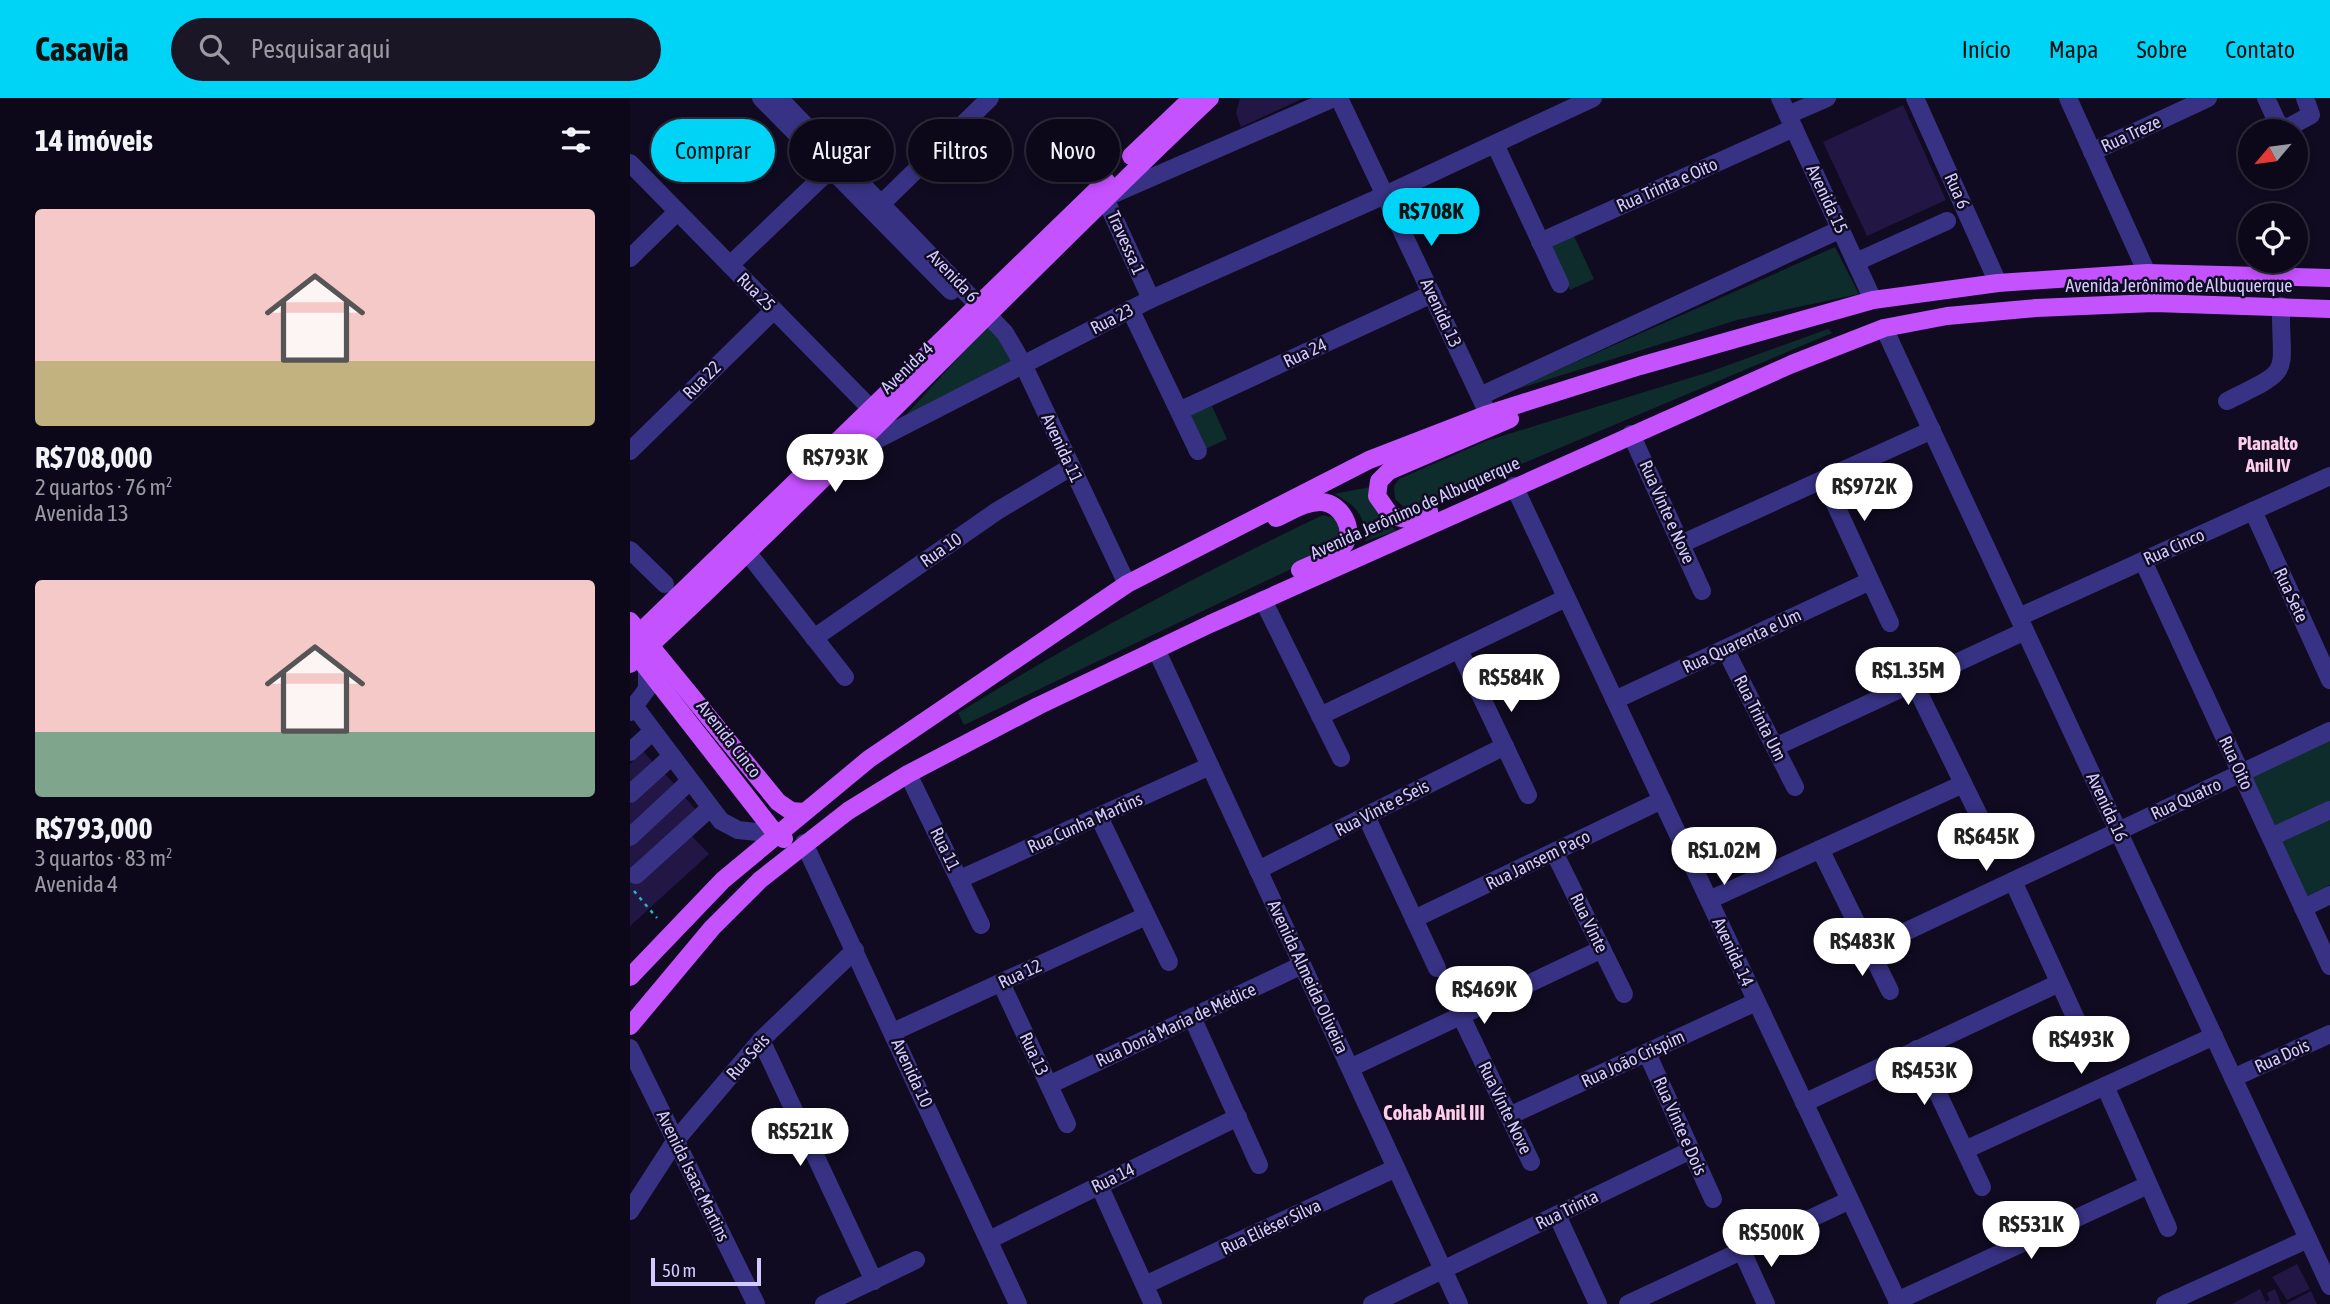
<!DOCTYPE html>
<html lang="pt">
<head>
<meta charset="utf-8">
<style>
  :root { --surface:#0c0819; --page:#1a1626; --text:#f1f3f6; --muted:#9a9aa2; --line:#2c2938; --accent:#00d4f6 }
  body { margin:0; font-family:"Asap Condensed",sans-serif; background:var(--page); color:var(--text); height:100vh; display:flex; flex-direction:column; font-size:26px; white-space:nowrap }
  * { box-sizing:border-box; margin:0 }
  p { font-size:23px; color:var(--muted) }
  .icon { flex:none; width:38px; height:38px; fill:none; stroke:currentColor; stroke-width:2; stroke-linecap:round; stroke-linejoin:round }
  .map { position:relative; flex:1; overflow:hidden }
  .details { display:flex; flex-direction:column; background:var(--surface); width:630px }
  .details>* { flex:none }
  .banner { position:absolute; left:21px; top:21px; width:665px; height:63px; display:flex; gap:14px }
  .needle { width:46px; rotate:241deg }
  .tools { position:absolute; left:1608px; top:21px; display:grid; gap:14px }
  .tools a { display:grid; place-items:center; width:70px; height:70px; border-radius:50%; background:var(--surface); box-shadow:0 4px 10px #0003,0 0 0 2px var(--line); font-size:35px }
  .scale { position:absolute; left:21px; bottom:18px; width:110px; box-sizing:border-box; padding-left:7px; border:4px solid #d3cbff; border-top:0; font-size:19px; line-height:24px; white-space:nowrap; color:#d3cbff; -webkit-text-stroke:5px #100b21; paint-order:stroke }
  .price { position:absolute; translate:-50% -60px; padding:0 16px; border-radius:24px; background:#fff; color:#222; font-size:23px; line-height:46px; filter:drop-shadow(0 2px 4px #0008) }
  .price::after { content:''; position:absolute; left:50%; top:42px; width:21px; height:16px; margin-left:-10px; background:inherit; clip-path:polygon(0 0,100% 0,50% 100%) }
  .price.on { background:var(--accent); color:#111 }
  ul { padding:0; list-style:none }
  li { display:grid; align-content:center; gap:14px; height:371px; padding:0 35px }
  li span { display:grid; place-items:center; height:217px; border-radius:7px; color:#555 }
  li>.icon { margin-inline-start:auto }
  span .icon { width:126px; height:126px; fill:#fffc; stroke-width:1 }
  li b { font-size:30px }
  h2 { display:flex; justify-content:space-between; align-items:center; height:84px; padding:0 35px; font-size:30px }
  .pill { padding:0 24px; border-radius:32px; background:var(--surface); box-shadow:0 4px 10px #0003,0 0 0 2px var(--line); font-size:24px; line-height:63px }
  .pill.on { background:var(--accent); color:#111 }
  header { display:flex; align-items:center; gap:42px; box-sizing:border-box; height:98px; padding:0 35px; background:var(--accent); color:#111 }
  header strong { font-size:33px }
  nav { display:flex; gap:38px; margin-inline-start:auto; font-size:24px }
  .search { width:490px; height:63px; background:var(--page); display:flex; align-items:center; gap:18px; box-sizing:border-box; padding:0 24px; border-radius:38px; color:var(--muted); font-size:26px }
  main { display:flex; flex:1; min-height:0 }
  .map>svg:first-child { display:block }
  .green { fill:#0e2c2c }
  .building { fill:#211644 }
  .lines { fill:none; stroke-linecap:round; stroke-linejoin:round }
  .path { stroke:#23bbb8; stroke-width:2.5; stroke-dasharray:3.5 5; stroke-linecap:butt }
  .minor { stroke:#383284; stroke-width:18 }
  .major { stroke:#c552ff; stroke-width:18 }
  .labels { text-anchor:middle; stroke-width:5; stroke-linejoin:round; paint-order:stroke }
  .street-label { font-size:18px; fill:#d3cbff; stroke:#100b21 }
  .neighbourhood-label { font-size:19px; font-weight:bold; fill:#ffcdeb; stroke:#100b21 }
  .quarter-label { font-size:21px; font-weight:bold; fill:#ffcdeb; stroke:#100b21 }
</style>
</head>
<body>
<header>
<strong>Casavia</strong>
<div class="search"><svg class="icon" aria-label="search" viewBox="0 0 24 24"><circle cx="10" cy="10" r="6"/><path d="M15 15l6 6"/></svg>Pesquisar aqui</div>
<nav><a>Início</a><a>Mapa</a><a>Sobre</a><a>Contato</a></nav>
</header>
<main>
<section class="details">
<h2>14 imóveis<svg class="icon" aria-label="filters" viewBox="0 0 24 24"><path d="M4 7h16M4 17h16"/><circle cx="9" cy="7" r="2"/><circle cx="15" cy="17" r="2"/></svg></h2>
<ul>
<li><span style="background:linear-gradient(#f6c9c9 70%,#c2b280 0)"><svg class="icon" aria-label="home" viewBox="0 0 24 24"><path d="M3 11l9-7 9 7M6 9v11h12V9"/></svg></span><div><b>R$708,000</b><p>2 quartos · 76 m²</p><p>Avenida 13</p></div></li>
<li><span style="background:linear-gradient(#f6c9c9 70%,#7fa58c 0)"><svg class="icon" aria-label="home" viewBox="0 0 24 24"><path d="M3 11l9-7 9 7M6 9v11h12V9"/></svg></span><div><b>R$793,000</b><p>3 quartos · 83 m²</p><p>Avenida 4</p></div></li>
</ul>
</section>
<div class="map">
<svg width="1700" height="1206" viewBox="0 0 1700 1206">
  <rect width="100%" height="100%" fill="#100b21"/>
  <g class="green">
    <path d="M942,134L964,181L940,192L918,146Z"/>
    <path d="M1205,149L1229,196L1107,222L878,294Z"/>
    <path d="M359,226L388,264L254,341Z"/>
    <path d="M1198,231L1202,235L787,410H775L765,401L764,388L769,381L856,343L1079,274Z"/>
    <path d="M582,308L597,341L573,352L558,318Z"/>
    <path d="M740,389L746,411L766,433L736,443C735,417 726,407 704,396Z"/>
    <path d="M693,417L705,420L712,428L709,448L334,627L328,615C446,542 567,477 693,417Z"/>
    <path d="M1700,641V787L1675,799L1619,679Z"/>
  </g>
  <g class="building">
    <path d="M610,0H674L611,29L606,15Z"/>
    <path d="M1273,7L1316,102L1237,138L1193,44Z"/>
    <path d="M14,654L26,668L0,692V666Z"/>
    <path d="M34,675L48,690L0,734V706Z"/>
    <path d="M53,697L67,713L59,735L79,756L0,828V745Z"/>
    <path d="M1667,1166L1680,1191L1657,1202L1642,1179Z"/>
    <path d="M1630,1191L1636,1204L1640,1202L1637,1195L1645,1191L1651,1206H1602Z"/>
    <path d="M1681,1193L1687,1206H1656Z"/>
  </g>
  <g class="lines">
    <path class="path" d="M4,793L27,820"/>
    <g class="minor">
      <path d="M131,0L321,193"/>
      <path d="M149,0L375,235L393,266L497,486"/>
      <path d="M709,0L854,307"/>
      <path d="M1150,0L1243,202"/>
      <path d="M1285,0L1368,185"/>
      <path d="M1438,0L1517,175"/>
      <path d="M1636,0L1648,26L1657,30L1681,17L1675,0"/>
      <path d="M1158,17L1197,0"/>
      <path d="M865,46L930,186"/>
      <path d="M1462,54L1578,0"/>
      <path d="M0,65L250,320"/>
      <path d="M468,91L475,100L521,201"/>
      <path d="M479,98L704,0"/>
      <path d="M245,112L360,0"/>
      <path d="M910,144L1164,30"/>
      <path d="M0,160L47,114"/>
      <path d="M1226,164L1317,123"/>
      <path d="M100,167L207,65"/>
      <path d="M500,211L568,353"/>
      <path d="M1254,230L1700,1188"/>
      <path d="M850,298L1211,131"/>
      <path d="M1597,303C1666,269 1650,279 1651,208"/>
      <path d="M549,313L802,196"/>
      <path d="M1001,336L1072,493"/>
      <path d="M0,353L144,212"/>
      <path d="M221,355L521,201L755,97L963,0"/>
      <path d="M1194,382L1260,525"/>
      <path d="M884,388L1269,1206"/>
      <path d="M1623,413L1700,582"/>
      <path d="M1051,446L1302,332"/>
      <path d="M0,452L35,486"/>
      <path d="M117,454L215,579"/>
      <path d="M1513,463L1700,868"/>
      <path d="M633,502L711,660"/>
      <path d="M1389,519L1700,378"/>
      <path d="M184,540L367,413L441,369"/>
      <path d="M526,551L829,1206"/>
      <path d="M1095,551L1165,689"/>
      <path d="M829,552L898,697"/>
      <path d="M1284,585L1353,726"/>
      <path d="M985,602L1240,483"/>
      <path d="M5,609L91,723L108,732L146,736"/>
      <path d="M0,614L17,591V569"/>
      <path d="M690,618L936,500"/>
      <path d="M1145,649L1395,533"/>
      <path d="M0,654L23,633"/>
      <path d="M278,676L351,827"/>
      <path d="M0,696L42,658"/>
      <path d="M736,718L807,870"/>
      <path d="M469,719L539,864"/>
      <path d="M0,739L60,683"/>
      <path d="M1641,739L1700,712"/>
      <path d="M174,745L388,1206"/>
      <path d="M1190,751L1260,893"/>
      <path d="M924,754L994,896"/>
      <path d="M628,772L875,648"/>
      <path d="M6,777L80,710"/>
      <path d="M330,781L580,668"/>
      <path d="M1383,783L1451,932"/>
      <path d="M1079,802L1333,686"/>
      <path d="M1673,810L1700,797"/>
      <path d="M784,821L1032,702"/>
      <path d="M1239,851L1700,633"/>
      <path d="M371,885L437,1026"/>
      <path d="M831,918L901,1064"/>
      <path d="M562,919L629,1067"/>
      <path d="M263,934L516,818"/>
      <path d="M131,942L244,1183"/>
      <path d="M0,950L126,1206"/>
      <path d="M1287,951L1352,1089"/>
      <path d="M1017,955L1083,1101"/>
      <path d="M720,970L972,851"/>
      <path d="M1603,980L1700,936"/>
      <path d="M419,987L672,867"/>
      <path d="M1475,988L1538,1130"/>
      <path d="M1174,1005L1429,885"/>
      <path d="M879,1018L1126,904"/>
      <path d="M1335,1052L1584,938"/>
      <path d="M469,1087L523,1206"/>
      <path d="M0,1113L46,1042L131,942L225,852"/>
      <path d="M927,1117L968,1206"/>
      <path d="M359,1142L608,1019"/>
      <path d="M1112,1153L1136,1206"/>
      <path d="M515,1187L766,1070"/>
      <path d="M1267,1203L1518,1087"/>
      <path d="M194,1206L286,1162"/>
      <path d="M742,1206L1061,1052"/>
      <path d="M998,1206L1220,1102"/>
      <path d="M1535,1206L1678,1141"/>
    </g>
    <g class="major">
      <path d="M501,58L562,0"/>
      <path d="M799,413L781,422L761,418L747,398L749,383L759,373L880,321"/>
      <path d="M646,420C660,414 676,403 692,404C711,405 727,433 713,448C702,460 684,465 670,472"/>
      <path d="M0,523L148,704L161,713L174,714"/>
      <path d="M0,544L476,83"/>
      <path d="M1,550L146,736L154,741"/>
      <path d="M0,566C198,382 384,186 580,0"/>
      <path d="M0,879L93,782L239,661L497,486L739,362L858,316L1010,268L1243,202L1368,185L1517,175L1700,180"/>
      <path d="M0,928L82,830L130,782L218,713L278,676L408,608L580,526L1162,266L1254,230L1317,218L1406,210L1524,205L1700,211"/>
    </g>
  </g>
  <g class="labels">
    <g class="street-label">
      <text transform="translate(1501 36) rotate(-25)" y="6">Rua Treze</text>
      <text transform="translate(1037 87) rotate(-24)" y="6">Rua Trinta e Oito</text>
      <text transform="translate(1327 93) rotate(66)" y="6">Rua 6</text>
      <text transform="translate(1197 101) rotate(65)" y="6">Avenida 15</text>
      <text transform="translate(496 145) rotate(66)" y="6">Travessa 1</text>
      <text transform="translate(323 178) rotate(46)" y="6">Avenida 6</text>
      <text x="1549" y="194">Avenida Jerônimo de Albuquerque</text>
      <text transform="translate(126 194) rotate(45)" y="6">Rua 25</text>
      <text transform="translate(811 215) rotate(65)" y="6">Avenida 13</text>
      <text transform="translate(482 221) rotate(-27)" y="6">Rua 23</text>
      <text transform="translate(675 255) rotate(-25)" y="6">Rua 24</text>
      <text transform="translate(277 270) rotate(-44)" y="6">Avenida 4</text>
      <text transform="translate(72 282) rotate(-45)" y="6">Rua 22</text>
      <text transform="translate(432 350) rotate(65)" y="6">Avenida 11</text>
      <text transform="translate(785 410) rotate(-24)" y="6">Avenida Jerônimo de Albuquerque</text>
      <text transform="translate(1037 414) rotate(66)" y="6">Rua Vinte e Nove</text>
      <text transform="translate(1544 449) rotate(-24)" y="6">Rua Cinco</text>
      <text transform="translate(311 452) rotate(-35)" y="6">Rua 10</text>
      <text transform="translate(1661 497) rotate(65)" y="6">Rua Sete</text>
      <text transform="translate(1112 543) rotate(-25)" y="6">Rua Quarenta e Um</text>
      <text transform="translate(1130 620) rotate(63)" y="6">Rua Trinta Um</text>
      <text transform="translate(99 641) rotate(52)" y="6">Avenida Cinco</text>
      <text transform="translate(1606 665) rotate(65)" y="6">Rua Oito</text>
      <text transform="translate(1556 701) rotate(-25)" y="6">Rua Quatro</text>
      <text transform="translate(1477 709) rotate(65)" y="6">Avenida 16</text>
      <text transform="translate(752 710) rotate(-27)" y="6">Rua Vinte e Seis</text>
      <text transform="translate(455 725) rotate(-24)" y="6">Rua Cunha Martins</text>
      <text transform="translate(315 751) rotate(64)" y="6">Rua 11</text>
      <text transform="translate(908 762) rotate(-26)" y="6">Rua Jansem Paço</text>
      <text transform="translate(959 825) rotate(64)" y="6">Rua Vinte</text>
      <text transform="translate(1103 854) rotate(65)" y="6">Avenida 14</text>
      <text transform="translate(390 876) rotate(-25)" y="6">Rua 12</text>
      <text transform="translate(678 879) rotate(65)" y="6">Avenida Almeida Oliveira</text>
      <text transform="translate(546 927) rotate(-25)" y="6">Rua Doná Maria de Médice</text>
      <text transform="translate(404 956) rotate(65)" y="6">Rua 13</text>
      <text transform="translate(1652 958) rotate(-24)" y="6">Rua Dois</text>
      <text transform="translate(118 959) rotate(-48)" y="6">Rua Seis</text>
      <text transform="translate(1003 961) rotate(-25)" y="6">Rua João Crispim</text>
      <text transform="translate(282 975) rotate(65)" y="6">Avenida 10</text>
      <text transform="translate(875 1010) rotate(64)" y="6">Rua Vinte Nove</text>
      <text transform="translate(1050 1028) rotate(66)" y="6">Rua Vinte e Dois</text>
      <text transform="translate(63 1078) rotate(64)" y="6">Avenida Isaac Martins</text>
      <text transform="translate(483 1080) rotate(-26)" y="6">Rua 14</text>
      <text transform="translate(937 1112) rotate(-26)" y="6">Rua Trinta</text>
      <text transform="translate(641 1129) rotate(-25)" y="6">Rua Eliéser Silva</text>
    </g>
    <g class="neighbourhood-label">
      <text x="1638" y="352">Planalto<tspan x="1638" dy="22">Anil IV</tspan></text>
    </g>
    <g class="quarter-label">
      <text x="804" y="1022">Cohab Anil III</text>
    </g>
  </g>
</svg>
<div class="tools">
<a><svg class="needle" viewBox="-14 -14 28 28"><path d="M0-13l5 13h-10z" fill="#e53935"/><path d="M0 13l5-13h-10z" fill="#9a9aa2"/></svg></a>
<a><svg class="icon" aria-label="locate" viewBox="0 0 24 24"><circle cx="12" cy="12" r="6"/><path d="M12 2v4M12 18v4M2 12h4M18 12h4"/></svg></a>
</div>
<div class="scale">50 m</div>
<b class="price on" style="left:801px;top:150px">R$708K</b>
<b class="price" style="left:205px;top:396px">R$793K</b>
<b class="price" style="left:1234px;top:425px">R$972K</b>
<b class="price" style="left:1278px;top:609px">R$1.35M</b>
<b class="price" style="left:881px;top:616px">R$584K</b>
<b class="price" style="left:1356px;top:775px">R$645K</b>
<b class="price" style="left:1094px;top:789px">R$1.02M</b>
<b class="price" style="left:1232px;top:880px">R$483K</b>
<b class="price" style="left:854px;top:928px">R$469K</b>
<b class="price" style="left:1451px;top:978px">R$493K</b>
<b class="price" style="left:1294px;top:1009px">R$453K</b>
<b class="price" style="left:170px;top:1070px">R$521K</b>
<b class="price" style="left:1401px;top:1163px">R$531K</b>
<b class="price" style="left:1141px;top:1171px">R$500K</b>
<div class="banner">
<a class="pill on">Comprar</a>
<a class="pill">Alugar</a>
<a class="pill">Filtros</a>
<a class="pill">Novo</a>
</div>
</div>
</main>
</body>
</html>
